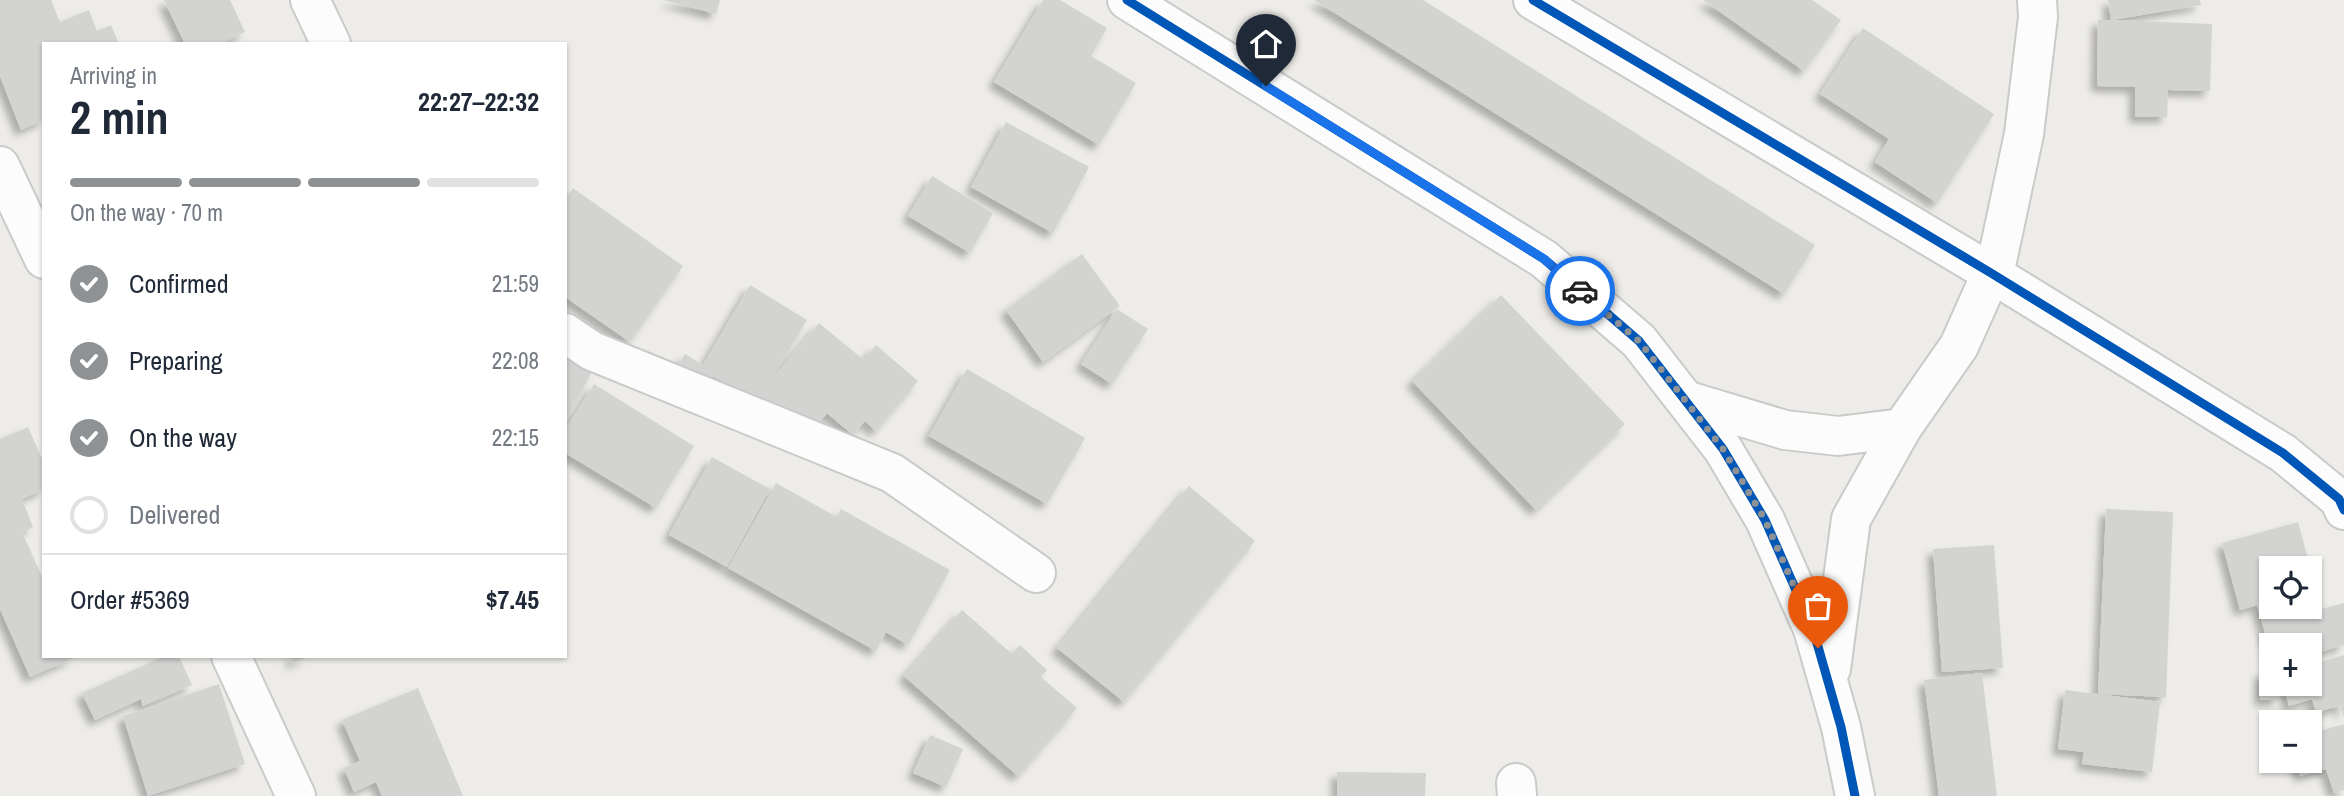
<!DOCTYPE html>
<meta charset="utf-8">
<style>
:root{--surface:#fff;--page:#f6f6f7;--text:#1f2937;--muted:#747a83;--line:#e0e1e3;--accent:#8f9294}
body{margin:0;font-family:"Archivo Narrow",sans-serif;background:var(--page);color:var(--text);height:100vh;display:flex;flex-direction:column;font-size:26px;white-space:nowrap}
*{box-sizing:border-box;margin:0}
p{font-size:23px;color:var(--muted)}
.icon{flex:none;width:38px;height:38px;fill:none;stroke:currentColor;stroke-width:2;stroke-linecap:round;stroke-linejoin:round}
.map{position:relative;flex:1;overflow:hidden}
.sheet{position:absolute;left:42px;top:42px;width:525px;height:616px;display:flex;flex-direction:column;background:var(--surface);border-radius:0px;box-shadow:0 2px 5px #0004}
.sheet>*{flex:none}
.fabs{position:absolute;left:2259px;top:556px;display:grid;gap:14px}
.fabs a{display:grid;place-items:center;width:63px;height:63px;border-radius:0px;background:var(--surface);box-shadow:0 2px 5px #0004;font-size:35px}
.pin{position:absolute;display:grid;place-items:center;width:60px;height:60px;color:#fff;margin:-72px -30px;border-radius:50% 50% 50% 0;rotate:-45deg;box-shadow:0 0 7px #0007}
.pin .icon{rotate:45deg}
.courier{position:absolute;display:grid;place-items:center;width:70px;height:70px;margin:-35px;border:5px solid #1a73e8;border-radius:50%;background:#fff;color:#222;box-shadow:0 2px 9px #0007}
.headline em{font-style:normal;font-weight:700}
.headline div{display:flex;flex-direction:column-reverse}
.headline{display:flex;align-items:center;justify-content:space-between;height:119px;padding:0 28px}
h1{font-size:46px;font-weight:700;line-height:52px}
.bar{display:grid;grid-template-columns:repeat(4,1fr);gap:10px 7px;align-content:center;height:84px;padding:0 28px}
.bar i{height:9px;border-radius:5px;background:var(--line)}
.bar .selected{background:var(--accent)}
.bar p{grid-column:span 4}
.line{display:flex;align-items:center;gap:18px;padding:0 28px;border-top:2px solid var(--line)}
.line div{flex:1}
ol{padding:0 28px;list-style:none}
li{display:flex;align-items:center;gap:21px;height:77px}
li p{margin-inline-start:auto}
li .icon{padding:7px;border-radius:50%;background:var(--accent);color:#fff;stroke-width:4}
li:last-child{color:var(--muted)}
li i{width:38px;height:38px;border:4px solid var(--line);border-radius:50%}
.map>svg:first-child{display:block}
</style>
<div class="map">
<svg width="2344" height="796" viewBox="0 0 2344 796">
<defs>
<filter id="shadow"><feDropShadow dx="-6" dy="6" stdDeviation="3.5" flood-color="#0004"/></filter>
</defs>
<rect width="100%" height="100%" fill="#edece8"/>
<path fill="#d3d3d1" filter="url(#shadow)" d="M0 0H51L60 22 89 10 97 31 111 25 119 44H44V120L21 130 0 76Z
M164 0H230L245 32 220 44H185Z
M664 0H720L716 14Z
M1043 0H1060L1107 28 1091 56 1136 83 1099 145 994 82Z
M1314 0H1423L1815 245 1784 294Z
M1703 0H1812L1841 20 1804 71Z
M2108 0H2200L2201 5 2112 20 2212 24 2210 91 2168 90 2167 117H2135V87L2097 86 2098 20H2111Z
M1863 28 1994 114 1937 203 1875 162 1889 139 1820 94Z
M1006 122 1089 167 1053 233 971 187Z
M932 176 993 213 970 253 908 216Z
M573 188 683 266 630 342 565 297V199Z
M1082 254 1120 306 1043 362 1006 310Z
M750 285 807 320 771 380 819 323 864 360 876 345 918 381 876 431 865 421 853 435 827 413 807 437 761 397 757 403 713 376 699 401 668 382 685 354 703 365Z
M1501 295 1625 424 1536 510 1412 381Z
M1117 309 1148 329 1112 384 1081 364Z
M565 355 593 370 565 421Z
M967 369 1085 438 1047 504 929 436Z
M594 384 694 446 656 508 565 453V430Z
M28 427 44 463V489L22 499 33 527 22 532 44 581V656H78L30 677 0 609V439Z
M712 457 770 489 727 567 669 535Z
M776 483 837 517 841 509 950 570 908 645 886 632 876 651 728 568Z
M1189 486 1255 541 1124 702 1057 648Z
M2106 509 2173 512 2166 697 2098 694Z
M2298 522 2311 569H2272V607H2310L2311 569 2322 609 2344 603V645L2310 655V646H2272L2271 654 2257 605 2240 610 2222 543Z
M1994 545 2003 668 1942 672 1933 549Z
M962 610 1012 654 1020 645 1047 670 1041 677 1077 708 1018 776 904 676Z
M2344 655V717L2340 706 2316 712 2312 699 2289 706 2283 684H2310V665Z
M165 656H179L192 685 143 706 141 699 95 720 82 693Z
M290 656H309L293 663Z
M2260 672H2272V684H2279V700H2260Z
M1982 673 1997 796H1939L1924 680Z
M219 684 245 764 148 796 123 716Z
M418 688 463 796H382L376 782 354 792 344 768 360 761 342 720Z
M2065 690 2160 702 2152 772 2082 764 2084 752 2058 749Z
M2344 724V790L2334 793 2326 769 2300 776 2296 761H2310V734Z
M930 735 963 749 946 787 913 773Z
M1337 772 1426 773 1425 796H1337Z"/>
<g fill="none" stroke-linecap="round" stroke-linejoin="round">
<g stroke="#cacaca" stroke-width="42">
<path id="minor" d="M310 0 331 44
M1127 0 1544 259 1639 341 1723 449 1765 520 1813 629 1841 727 1855 796
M1533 0 1991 273 2283 453 2339 499 2344 510
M0 166 44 259
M565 333 592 351 892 473 1036 573
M1685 400 1785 430 1838 436 1902 428 1851 519 1831 669
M1902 428 1959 346 1997 261 2024 134 2038 17 2037 0
M231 656 296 796
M1516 783 1517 796"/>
</g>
<use href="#minor" stroke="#fcfcfc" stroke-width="38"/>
<g stroke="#fff" stroke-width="13">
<path id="cycleway" d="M1127 0 1544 259 1639 341 1723 449 1765 520 1813 629 1841 727 1855 796
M1533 0 1991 273 2283 453 2339 499 2344 510"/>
</g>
<use href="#cycleway" stroke="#0057b8" stroke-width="9"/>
</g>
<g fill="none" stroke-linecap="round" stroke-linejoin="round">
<path stroke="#8f9294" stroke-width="7" stroke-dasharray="0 12.6" d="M1580 291 1639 341 1723 449 1765 520 1813 629 1818 648"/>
<path stroke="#1a73e8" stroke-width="9" d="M1266 86 1544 259 1580 291"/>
</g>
</svg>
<div class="fabs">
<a><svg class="icon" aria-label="locate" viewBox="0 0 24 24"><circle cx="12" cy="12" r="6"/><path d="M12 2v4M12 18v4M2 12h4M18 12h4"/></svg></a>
<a>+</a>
<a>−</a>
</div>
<div class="pin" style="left:1818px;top:648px;background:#ea580c"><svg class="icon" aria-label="bag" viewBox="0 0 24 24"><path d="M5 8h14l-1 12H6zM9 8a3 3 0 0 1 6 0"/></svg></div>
<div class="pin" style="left:1266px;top:86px;background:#1f2937"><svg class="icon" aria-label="home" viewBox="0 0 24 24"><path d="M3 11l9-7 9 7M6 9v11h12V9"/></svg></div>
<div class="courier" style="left:1580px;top:291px"><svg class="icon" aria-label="car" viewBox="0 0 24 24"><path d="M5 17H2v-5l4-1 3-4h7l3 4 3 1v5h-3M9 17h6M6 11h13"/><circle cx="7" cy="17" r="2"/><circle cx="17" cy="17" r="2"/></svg></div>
<section class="sheet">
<div class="headline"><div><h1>2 min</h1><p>Arriving in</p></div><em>22:27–22:32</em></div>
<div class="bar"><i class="selected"></i><i class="selected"></i><i class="selected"></i><i></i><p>On the way · 70 m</p></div>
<ol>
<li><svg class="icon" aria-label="check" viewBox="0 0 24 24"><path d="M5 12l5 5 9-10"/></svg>Confirmed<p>21:59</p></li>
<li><svg class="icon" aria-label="check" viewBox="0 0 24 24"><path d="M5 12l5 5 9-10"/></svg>Preparing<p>22:08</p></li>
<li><svg class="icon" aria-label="check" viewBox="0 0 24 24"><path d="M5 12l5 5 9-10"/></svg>On the way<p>22:15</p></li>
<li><i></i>Delivered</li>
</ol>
<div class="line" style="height:91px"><div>Order #5369</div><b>$7.45</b></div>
</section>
</div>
